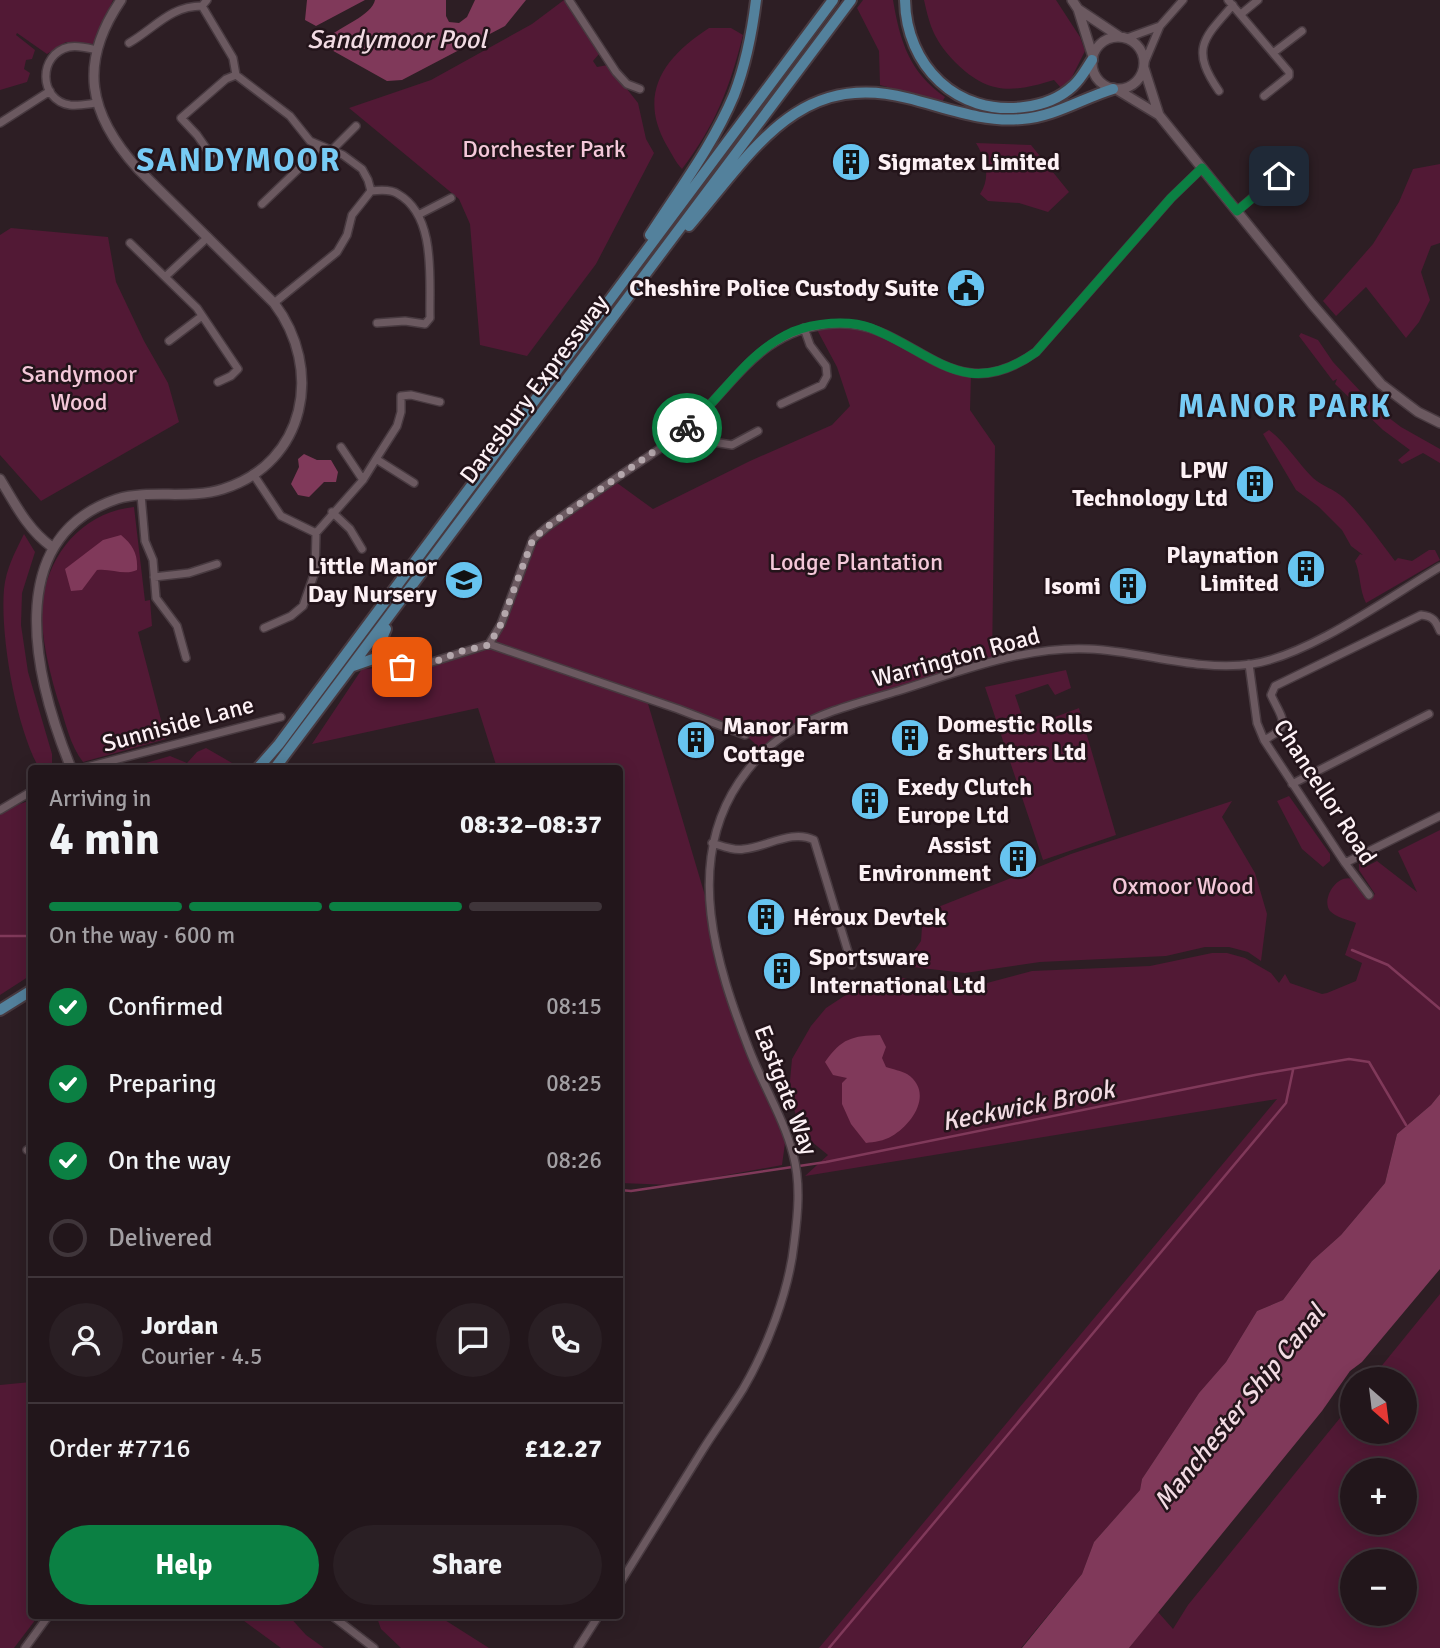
<!DOCTYPE html>
<meta charset="utf-8">
<style>
:root{--surface:#22161b;--page:#2a1f24;--text:#f1f3f6;--muted:#a29fa3;--line:#3f353a;--accent:#0b8043}
body{margin:0;font-family:Signika,sans-serif;background:var(--page);color:var(--text);height:100vh;display:flex;flex-direction:column;font-size:26px;white-space:nowrap}
*{box-sizing:border-box;margin:0}
p{font-size:23px;color:var(--muted)}
.icon{flex:none;width:38px;height:38px;fill:none;stroke:currentColor;stroke-width:2;stroke-linecap:round;stroke-linejoin:round}
.map{position:relative;flex:1;overflow:hidden}
.drawer{position:absolute;left:28px;top:765px;width:595px;height:854px;display:flex;flex-direction:column;background:var(--surface);border-radius:7px;box-shadow:0 4px 18px #0003,0 0 0 2px var(--line)}
.drawer>*{flex:none}
.needle{width:46px;rotate:152deg}
.fabs{position:absolute;left:1340px;top:1367px;display:grid;gap:14px}
.fabs a{display:grid;place-items:center;width:77px;height:77px;border-radius:50%;background:var(--surface);box-shadow:0 4px 18px #0003,0 0 0 2px var(--line);font-size:35px}
.pin{position:absolute;display:grid;place-items:center;width:60px;height:60px;color:#fff;margin:-30px;border-radius:14px;box-shadow:0 4px 10px #0006}
.courier{position:absolute;display:grid;place-items:center;width:70px;height:70px;margin:-35px;border:5px solid #0b8043;border-radius:50%;background:#fff;color:#222;box-shadow:0 2px 9px #0007}
.summary em{font-style:normal;font-weight:800}
.summary div{display:flex;flex-direction:column-reverse}
.summary{display:flex;align-items:center;justify-content:space-between;height:119px;padding:0 21px}
h1{font-size:46px;font-weight:800;line-height:52px}
.bar{display:grid;grid-template-columns:repeat(4,1fr);gap:10px 7px;align-content:center;height:84px;padding:0 21px}
.bar i{height:9px;border-radius:5px;background:var(--line)}
.bar .on{background:var(--accent)}
.bar p{grid-column:span 4}
.line{display:flex;align-items:center;gap:18px;padding:0 21px;border-top:2px solid var(--line)}
.line div{flex:1}
.round{display:grid;place-items:center;flex:none;width:74px;height:74px;border-radius:37px;background:var(--page)}
ol{padding:0 21px;list-style:none}
li{display:flex;align-items:center;gap:21px;height:77px}
li p{margin-inline-start:auto}
li .icon{padding:7px;border-radius:50%;background:var(--accent);color:#fff;stroke-width:4}
li:last-child{color:var(--muted)}
li i{width:38px;height:38px;border:4px solid var(--line);border-radius:50%}
.primary-button{display:flex;gap:14px;margin-top:auto;padding:14px 21px}
.primary-button a{flex:1;height:80px;border-radius:42px;background:var(--accent);color:#fff;font-size:28px;font-weight:800;line-height:80px;text-align:center}
.primary-button a+a{background:var(--page);color:var(--text)}
.map>svg:first-child{display:block}
</style>
<div class="map">
<svg width="1440" height="1648" viewBox="0 0 1440 1648">
<rect width="100%" height="100%" fill="#2d1e24"/>
<path fill="#521935" fill-rule="evenodd" d="M0 0H113L93 44 66 42 47 54 17 33 16 35 35 50 32 59 26 60 24 69 30 73 27 82 0 90Z
M564 0 597 49 599 54 593 61 597 67 608 65 638 103 646 139 654 153 596 264 527 356 480 345 470 224 459 199 349 108 431 80 532 24Z
M863 0H893C900 41 909 72 945 97L942 102 880 85 879 51 857 8Z
M924 0H1056L1080 37 1085 51 1072 77 1062 89 1054 80C1012 93 988 95 955 62 935 41 930 28 924 0Z
M709 28H731L743 35C730 87 715 126 682 169 676 163 672 154 667 146 637 94 664 57 709 28Z
M976 143 1031 145 1069 192 1048 212 1019 203 988 201 980 194C991 177 986 160 976 143Z
M1440 164V243L1431 246 1421 272 1430 300 1419 322 1406 338 1366 287 1336 316 1323 301 1373 244 1399 202 1413 169Z
M11 228 108 237 116 282 144 341 168 383 179 422 41 501 0 455V235Z
M815 326H868L971 374 970 410 995 446 992 662 825 714 764 752 750 739 646 697 709 909 737 1014 786 1136 782 1165 672 1185 620 1183V768H497L478 708 312 744 362 669 402 667 489 644 521 570 547 527 613 480 653 509 750 461 832 425 850 406 837 367Z
M1301 333 1318 340 1333 362 1376 408 1401 427 1440 449V463L1423 453 1402 464 1398 460 1410 450 1383 430 1335 384 1337 379 1333 381 1299 336Z
M1269 430C1287 444 1297 462 1313 478 1322 486 1334 489 1344 498 1363 517 1379 540 1395 561L1398 558 1412 561 1429 550H1435L1440 560 1366 603C1359 589 1361 575 1355 561L1360 554 1363 555 1351 546 1342 530 1319 507 1296 490 1263 434Z
M134 507 145 601 150 600 152 626 138 632 166 739 83 762C70 745 66 724 59 703 50 675 38 627 43 598 51 550 85 512 134 507Z
M24 534 35 552 22 593 21 625 28 672 52 754V768H39C16 727 0 636 4 589 6 569 15 552 24 534Z
M1066 670 1071 688 1055 695 1048 684 1015 695 1026 728 1079 708 1116 835 1043 860 985 687Z
M206 748 239 767 129 768 170 756 187 763 197 752Z
M1289 796 1330 854V861L1323 867 1302 849 1277 801Z
M31 800V975L0 995V811Z
M1232 801 1222 817 1255 873 1267 914 1261 961 1248 952 1229 947H1205L1166 956 1040 962 965 973 904 966 921 941 923 913 1071 854Z
M1440 830V1094L1431 1105 1397 1134 1385 1183 1341 1235 1312 1261 1283 1300 1257 1311 1226 1362 1199 1393 1142 1479 1140 1490 1094 1542 1082 1574 1021 1648H819L1277 1099 805 1176 828 1155 812 1142 799 1126 789 1092 792 1059 811 1026 826 1008 864 983 898 977 922 982 941 980 987 983 1032 971 1150 966 1212 953H1227L1245 958 1271 973 1279 983 1285 974 1290 983 1322 994 1327 993 1356 981 1362 963 1345 955 1356 923C1349 920 1335 917 1330 911 1321 900 1336 873 1353 879L1368 899 1375 894 1359 870V863L1360 861 1365 867 1377 861 1417 892 1398 851Z
M1440 1294V1648H1129L1158 1612 1173 1629 1188 1605 1353 1402V1432H1405V1379H1371ZM1353 1470H1405V1522H1353ZM1353 1561H1405V1614H1353Z
M31 1382 32 1615H39L14 1648H0V1385Z
M236 1615H288L306 1635 324 1648H281Z
M376 1615H437L489 1648H401L381 1629Z"/>
<path fill="#80395a" d="M307 0H365L316 26 305 20Z
M375 0H446V16L449 22 459 23 467 17 475 0H526L505 26 402 80 387 81 328 48 327 38C340 27 372 15 375 0Z
M304 454 317 460H331L338 472 336 482H324L309 497 298 495 291 484 299 467 298 459Z
M121 535C133 545 138 554 137 570 124 576 111 568 97 570L82 590 71 591 65 569 103 540Z
M880 1035 886 1047 882 1058 886 1067C892 1069 902 1071 907 1074 934 1092 913 1124 892 1136 884 1141 874 1142 866 1143L851 1124 842 1104V1083L847 1078 833 1075 825 1062C842 1038 852 1036 880 1035Z
M1440 1094V1269L1362 1362 1350 1371 1322 1411 1129 1648H1022L1082 1574 1094 1542 1140 1490 1142 1479 1199 1393 1226 1362 1257 1311 1283 1300 1312 1261 1341 1235 1385 1183 1397 1134 1431 1105Z"/>
<g fill="none" stroke-linecap="round" stroke-linejoin="round">
<path stroke="#80395a" stroke-width="2.5" d="M0 936H32
M1352 950 1388 965 1440 1009
M620 1190 631 1191 826 1162 1255 1075 1349 1059 1369 1062 1406 1125
M829 1648 1286 1103 1293 1070"/>
<g stroke="#483a40" stroke-width="10">
<path id="minor" d="M569 0 616 72 627 84 640 89
M1228 0 1289 72V76L1264 96
M202 6 233 58 236 75 290 116 310 141 343 155 362 169 368 180 371 191
M1241 14 1258 0
M1127 38 1160 26
M129 43C155 28 170 6 202 6L207 0
M97 50C88 48 78 45 69 47 38 54 38 100 70 105 79 106 88 104 97 103
M1273 53 1302 31
M1144 64 1160 26 1183 0
M1219 91C1190 49 1203 39 1233 5
M0 123 50 91
M331 151 356 126
M211 155 197 135 181 118 226 79 236 75
M262 204 312 156 318 147
M1237 211 1300 157
M418 215 451 198
M130 243 197 308 238 369 231 376 218 382
M166 276 208 237
M274 303 337 252 347 235 352 215 371 191C379 190 391 189 398 194 437 216 429 281 430 318L425 324 405 321 377 323
M169 341 202 316
M781 404 822 385 827 376 826 366 810 345 804 328
M713 442 732 445 758 431
M341 447 363 480
M376 459 414 483
M253 474 281 516 316 533 363 480 376 459 397 426 401 412V396L411 395 440 402
M141 495 145 541 153 560 156 598 177 626 186 658
M332 512 350 529 362 549
M154 577 189 573 217 564
M264 628 291 616 303 606 315 572 316 533
M489 644 501 624 533 539 547 527C576 506 605 485 634 466 650 455 667 445 682 432 734 388 757 329 834 324 915 319 948 415 1036 352L1171 198 1202 168
M388 660 402 667 413 668 489 644 678 709 745 735
M1249 664 1257 723 1264 740 1345 863 1369 895
M408 691 413 668
M1264 740C1293 726 1282 719 1271 695L1275 686 1421 615C1433 616 1436 621 1440 631
M83 768 281 717
M1292 784 1429 714
M0 810 32 791
M712 843C722 846 734 851 744 849 767 847 792 829 814 840L852 965
M1345 863 1440 816
M27 1150 32 1147
M620 1583C647 1539 675 1495 702 1451 715 1430 730 1410 743 1389 767 1348 789 1291 794 1244 798 1214 801 1183 793 1154 784 1119 762 1083 749 1049 716 964 684 864 739 782 752 763 770 743 791 731 823 711 862 702 898 691 958 672 1024 646 1089 649 1142 651 1198 672 1252 664 1310 655 1388 598 1440 567
M331 1615 374 1648
M25 1648 49 1615
M578 1648 599 1615"/>
</g>
<g stroke="#483a40" stroke-width="12">
<path id="tertiary" d="M1072 0 1078 9 1093 57
M1078 9 1120 37
M1092 63a26 26 0 1 1 52 0a26 26 0 1 1-52 0Z
M1144 68 1159 115
M1116 89 1159 115 1312 304 1381 384 1418 412 1440 423
M0 479C15 504 28 530 52 547
M71 768C35 680 0 538 117 499 151 489 189 500 223 489 306 463 324 369 274 303L138 169C88 114 78 63 121 0"/>
</g>
<g stroke="#483a40" stroke-width="14">
<path id="primary" d="M905 0C906 66 957 116 1024 107 1042 105 1060 98 1073 86 1081 79 1086 69 1092 60
M689 226C752 153 797 70 907 98 945 107 982 123 1022 119 1054 117 1083 98 1113 89
M650 235C679 190 713 145 734 95 746 64 752 33 756 0
M386 629C380 641 381 649 388 660
M353 666 373 659 388 660
M258 768 279 744 833 0
M275 768 851 0
M0 1010 32 990"/>
</g>
<use href="#minor" stroke="#6b5960" stroke-width="7"/>
<use href="#tertiary" stroke="#6b5960" stroke-width="9"/>
<use href="#primary" stroke="#53819c" stroke-width="10"/>
</g>
<g fill="none" stroke-linecap="round" stroke-linejoin="round">
<path stroke="#b4a7ac" stroke-width="7" stroke-dasharray="0 12.6" d="M402 667 424 666 462 651 489 645 501 624 533 539 547 527 687 428"/>
<path stroke="#0b8043" stroke-width="9" d="M687 428C722 397 747 352 792 332 814 323 848 319 871 328 934 353 966 402 1036 352L1171 198 1202 168 1237 211 1279 176"/>
</g>
<defs>
<g id="building-disc" transform="scale(2.0125)"><circle r="9.5" fill="#67c4f0" stroke="#23141a"/><path d="M-4-6H4V6H1V3H-1V6H-4ZM-2.5-4.3h1.7v1.8h-1.7ZM.8-4.3h1.7v1.8H.8ZM-2.5-1h1.7V.8h-1.7ZM.8-1h1.7V.8H.8Z" fill="#111"/></g>
<g id="civic-disc" transform="scale(2.0125)"><circle r="9.5" fill="#67c4f0" stroke="#23141a"/><path d="M-.6-6.5H3V-4.5H.6V-3L4-1V1h2V6H-6V1h2V-1L-.6-3ZM-1.2 2.5V6h2.4V2.5Z" fill="#111"/></g>
<g id="school-disc" transform="scale(2.0125)"><circle r="9.5" fill="#67c4f0" stroke="#23141a"/><path d="M0-5L7-2L0 1L-7-2ZM-4 1L0 2.5L4 1V4Q0 6-4 4Z" fill="#111"/></g>
</defs>
<g fill-rule="evenodd">
<use href="#building-disc" x="851" y="162"/>
<use href="#civic-disc" x="966" y="288"/>
<use href="#building-disc" x="1255" y="484"/>
<use href="#building-disc" x="1306" y="569"/>
<use href="#school-disc" x="464" y="580"/>
<use href="#building-disc" x="1128" y="586"/>
<use href="#building-disc" x="910" y="738"/>
<use href="#building-disc" x="696" y="740"/>
<use href="#building-disc" x="870" y="801"/>
<use href="#building-disc" x="1018" y="859"/>
<use href="#building-disc" x="766" y="917"/>
<use href="#building-disc" x="782" y="971"/>
</g>
<g text-anchor="middle" stroke-width="5" stroke-linejoin="round" paint-order="stroke">
<g font-size="24" fill="#f4c8d9" stroke="#23141a">
<text x="544" y="157">Dorchester Park</text>
<text x="79" y="382">Sandymoor<tspan x="79" dy="28">Wood</tspan></text>
<text x="856" y="570">Lodge Plantation</text>
<text x="1183" y="894">Oxmoor Wood</text>
</g>
<g font-size="24" font-weight="bold" fill="#fdf1f5" stroke="#23141a" text-anchor="start">
<text x="878" y="170">Sigmatex Limited</text>
<text x="939" y="296" text-anchor="end">Cheshire Police Custody Suite</text>
<text x="1228" y="478" text-anchor="end">LPW<tspan x="1228" dy="28">Technology Ltd</tspan></text>
<text x="1279" y="563" text-anchor="end">Playnation<tspan x="1279" dy="28">Limited</tspan></text>
<text x="437" y="574" text-anchor="end">Little Manor<tspan x="437" dy="28">Day Nursery</tspan></text>
<text x="1101" y="594" text-anchor="end">Isomi</text>
<text x="937" y="732">Domestic Rolls<tspan x="937" dy="28">&amp; Shutters Ltd</tspan></text>
<text x="723" y="734">Manor Farm<tspan x="723" dy="28">Cottage</tspan></text>
<text x="897" y="795">Exedy Clutch<tspan x="897" dy="28">Europe Ltd</tspan></text>
<text x="991" y="853" text-anchor="end">Assist<tspan x="991" dy="28">Environment</tspan></text>
<text x="793" y="925">Héroux Devtek</text>
<text x="809" y="965">Sportsware<tspan x="809" dy="28">International Ltd</tspan></text>
</g>
<g font-size="24" fill="#fdf1f5" stroke="#23141a">
<text transform="translate(534 389) rotate(-53)" y="8">Daresbury Expressway</text>
<text transform="translate(956 657) rotate(-15)" y="8">Warrington Road</text>
<text transform="translate(178 724) rotate(-15)" y="8">Sunniside Lane</text>
<text transform="translate(1325 792) rotate(57)" y="8">Chancellor Road</text>
<text transform="translate(786 1090) rotate(69)" y="8">Eastgate Way</text>
</g>
<g font-size="26" font-style="italic" fill="#f2dbe3" stroke="#23141a">
<text x="397" y="48">Sandymoor Pool</text>
<text transform="translate(1028 1105) rotate(-11)" y="9">Keckwick Brook</text>
<text transform="translate(1239 1407) rotate(-51)" y="9">Manchester Ship Canal</text>
</g>
<g font-size="32" font-weight="bold" letter-spacing="2" fill="#77cbf4" stroke="#23141a">
<text x="239" y="171">SANDYMOOR</text>
<text x="1285" y="417">MANOR PARK</text>
</g>
</g>
</svg>
<div class="fabs">
<a><svg class="needle" viewBox="-14 -14 28 28"><path d="M0-13l5 13h-10z" fill="#e53935"/><path d="M0 13l5-13h-10z" fill="#a29fa3"/></svg></a>
<a>+</a>
<a>−</a>
</div>
<div class="pin" style="left:402px;top:667px;background:#ea580c"><svg class="icon" aria-label="bag" viewBox="0 0 24 24"><path d="M5 8h14l-1 12H6zM9 8a3 3 0 0 1 6 0"/></svg></div>
<div class="pin" style="left:1279px;top:176px;background:#1f2937"><svg class="icon" aria-label="home" viewBox="0 0 24 24"><path d="M3 11l9-7 9 7M6 9v11h12V9"/></svg></div>
<div class="courier" style="left:687px;top:428px"><svg class="icon" aria-label="bike" viewBox="0 0 24 24"><circle cx="6" cy="16" r="4"/><circle cx="18" cy="16" r="4"/><path d="M6 16l4-8h5l3 8M10 8l3 8H6M13 5h3"/></svg></div>
<section class="drawer">
<div class="summary"><div><h1>4 min</h1><p>Arriving in</p></div><em>08:32–08:37</em></div>
<div class="bar"><i class="on"></i><i class="on"></i><i class="on"></i><i></i><p>On the way · 600 m</p></div>
<ol>
<li><svg class="icon" aria-label="check" viewBox="0 0 24 24"><path d="M5 12l5 5 9-10"/></svg>Confirmed<p>08:15</p></li>
<li><svg class="icon" aria-label="check" viewBox="0 0 24 24"><path d="M5 12l5 5 9-10"/></svg>Preparing<p>08:25</p></li>
<li><svg class="icon" aria-label="check" viewBox="0 0 24 24"><path d="M5 12l5 5 9-10"/></svg>On the way<p>08:26</p></li>
<li><i></i>Delivered</li>
</ol>
<div class="line" style="height:126px"><a class="round"><svg class="icon" aria-label="person" viewBox="0 0 24 24"><circle cx="12" cy="8" r="4"/><path d="M4 21q1-7 8-7t8 7"/></svg></a><div><b>Jordan</b><p>Courier · 4.5</p></div><a class="round"><svg class="icon" aria-label="chat" viewBox="0 0 24 24"><path d="M4 5h16v11H9l-5 4z"/></svg></a><a class="round"><svg class="icon" aria-label="phone" viewBox="0 0 24 24"><path d="M5 4h4l2 5-3 2q2 4 5 5l2-3 5 2v4C11 20 4 13 5 4z"/></svg></a></div>
<div class="line" style="height:91px"><div>Order #7716</div><b>£12.27</b></div>
<div class="primary-button"><a>Help</a><a>Share</a></div>
</section>
</div>
